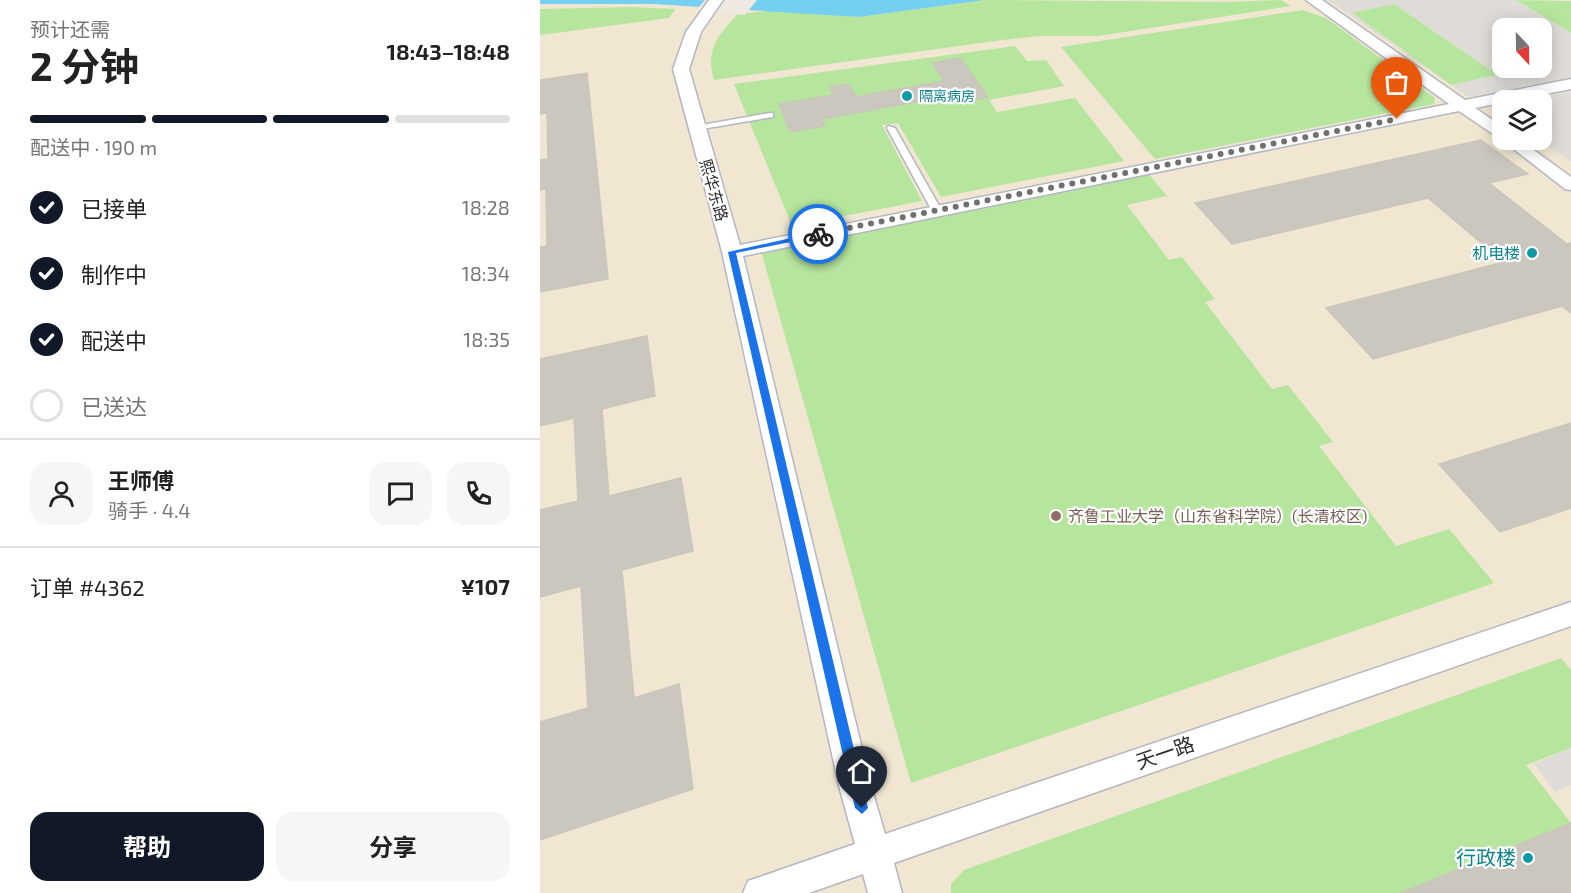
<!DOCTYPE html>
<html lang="zh">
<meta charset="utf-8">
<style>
:root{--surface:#fff;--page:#f6f6f6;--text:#222;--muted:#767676;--line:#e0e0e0;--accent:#111827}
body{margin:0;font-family:"Exo 2","Noto Sans SC",sans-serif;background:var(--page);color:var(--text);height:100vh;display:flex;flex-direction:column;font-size:22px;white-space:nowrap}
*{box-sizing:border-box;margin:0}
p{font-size:20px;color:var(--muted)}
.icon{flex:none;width:33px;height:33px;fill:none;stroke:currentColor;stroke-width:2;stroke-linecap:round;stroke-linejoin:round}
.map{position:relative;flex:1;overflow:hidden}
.drawer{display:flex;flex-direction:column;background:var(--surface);width:540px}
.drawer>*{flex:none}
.needle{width:39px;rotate:158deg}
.tools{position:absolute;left:952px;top:18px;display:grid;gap:12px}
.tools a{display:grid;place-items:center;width:60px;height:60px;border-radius:12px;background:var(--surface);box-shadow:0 3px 15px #0003;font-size:30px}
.pin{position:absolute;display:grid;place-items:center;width:51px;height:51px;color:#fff;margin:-62px -26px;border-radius:50% 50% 50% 0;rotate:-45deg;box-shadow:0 0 6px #0007}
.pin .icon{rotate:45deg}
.courier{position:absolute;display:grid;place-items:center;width:60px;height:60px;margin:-30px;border:4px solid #1a73e8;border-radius:50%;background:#fff;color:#222;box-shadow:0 2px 8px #0007}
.head em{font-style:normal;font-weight:700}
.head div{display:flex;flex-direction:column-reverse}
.head{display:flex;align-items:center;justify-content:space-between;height:102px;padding:0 30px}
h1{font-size:39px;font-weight:700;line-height:45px}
.bar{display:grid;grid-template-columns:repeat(4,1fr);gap:9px 6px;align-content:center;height:72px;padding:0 30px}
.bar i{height:8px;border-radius:4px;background:var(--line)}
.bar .selected{background:var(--accent)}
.bar p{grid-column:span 4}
.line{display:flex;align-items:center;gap:15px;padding:0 30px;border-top:2px solid var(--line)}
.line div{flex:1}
.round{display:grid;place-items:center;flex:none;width:63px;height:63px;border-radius:18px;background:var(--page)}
ol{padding:0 30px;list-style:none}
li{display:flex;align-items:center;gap:18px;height:66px}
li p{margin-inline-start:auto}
li .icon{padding:6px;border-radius:50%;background:var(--accent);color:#fff;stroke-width:4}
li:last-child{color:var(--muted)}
li i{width:33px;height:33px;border:3px solid var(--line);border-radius:50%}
.button{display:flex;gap:12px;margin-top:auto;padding:12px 30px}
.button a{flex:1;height:69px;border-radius:18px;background:var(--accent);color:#fff;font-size:24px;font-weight:700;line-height:69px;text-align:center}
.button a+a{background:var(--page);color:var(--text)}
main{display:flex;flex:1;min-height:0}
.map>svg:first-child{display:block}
</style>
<main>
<section class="drawer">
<div class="head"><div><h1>2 分钟</h1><p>预计还需</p></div><em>18:43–18:48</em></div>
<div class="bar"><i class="selected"></i><i class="selected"></i><i class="selected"></i><i></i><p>配送中 · 190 m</p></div>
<ol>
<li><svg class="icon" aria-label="check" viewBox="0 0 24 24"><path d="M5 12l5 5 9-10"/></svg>已接单<p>18:28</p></li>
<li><svg class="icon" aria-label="check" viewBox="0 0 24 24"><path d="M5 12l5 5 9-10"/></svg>制作中<p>18:34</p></li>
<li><svg class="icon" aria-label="check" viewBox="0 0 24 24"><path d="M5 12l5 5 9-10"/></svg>配送中<p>18:35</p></li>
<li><i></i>已送达</li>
</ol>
<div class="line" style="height:108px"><a class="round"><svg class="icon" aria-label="person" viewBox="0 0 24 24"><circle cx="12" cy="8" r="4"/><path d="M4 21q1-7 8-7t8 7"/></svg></a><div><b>王师傅</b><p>骑手 · 4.4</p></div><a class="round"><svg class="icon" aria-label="chat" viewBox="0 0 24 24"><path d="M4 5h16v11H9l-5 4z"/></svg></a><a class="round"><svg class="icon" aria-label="phone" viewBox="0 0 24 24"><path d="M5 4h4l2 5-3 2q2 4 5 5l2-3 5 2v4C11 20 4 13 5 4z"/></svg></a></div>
<div class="line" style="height:78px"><div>订单 #4362</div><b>¥107</b></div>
<div class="button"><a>帮助</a><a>分享</a></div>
</section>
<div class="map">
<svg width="1031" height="893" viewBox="0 0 1031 893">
<rect width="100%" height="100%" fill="#efe9e1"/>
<path fill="#f0e6d1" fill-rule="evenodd" d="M0 0H1031V893H0ZM963 28H1002V68H963ZM963 100H1002V140H963Z"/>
<path fill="#b6e59e" d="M445 0 688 2 741 0 751 6 558 36H498L462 40 174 80C165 50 178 35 198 14L237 10 319 17Z
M976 0 1031 1V33Z
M854 4 958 75 911 85 811 12Z
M91 7 135 9 129 18 0 35V9Z
M763 10 786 18 891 95 895 98 894 104 615 159 521 47Z
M475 46 487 61 506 60 524 86 449 100 457 112 535 98 584 161 401 197 358 123 342 125 382 201 252 226 194 84Z
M608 173 627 196 587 205 629 260 642 257 675 299 665 302 732 389 748 385 793 442 779 446 856 546 909 529 954 583 371 783 221 251Z
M1021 658 1031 670V748L986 765 1031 823 861 893H411V884L424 870Z"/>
<path fill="#dfdcd8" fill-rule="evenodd" d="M788 0H976L1031 33V79L940 97 927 96ZM854 4 957 74V75L911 85 812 13ZM963 28H1002V68H963Z
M1031 91V162L999 140H1002V100H986Z
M1031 748V785L1015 792 994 764Z"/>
<path fill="#75cff0" d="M0 0H445L319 17 113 4H0Z"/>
<path fill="#efe9e1" d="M165 0H217L205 15 155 11Z"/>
<path fill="#cbc7bf" stroke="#cbc5ba" stroke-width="1.5" d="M420 58 448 97 424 101 420 94 281 119 285 126 250 132 239 104 294 95 290 87 309 84 316 97 404 81 392 63Z
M47 73 68 279 0 292V247L7 246 6 189 0 190V160L8 159 7 113 0 114V80Z
M941 140 988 174 949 183 1027 244 1031 243V313L1022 306 833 359 786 308 964 262 888 198 692 244 655 203Z
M107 336 115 396 62 409 69 496 141 478 153 551 82 570 94 698 139 684 153 789 0 840V722L48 708 41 586 0 597V510L38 501 34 418 0 426V359Z
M1031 423V508L960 532 899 464Z
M1031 823V893H861Z"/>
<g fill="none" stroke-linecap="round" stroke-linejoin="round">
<g stroke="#b4b7c1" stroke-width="3">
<path id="lane" d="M230 113H233V117L156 130 152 128 156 126Z
M348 126 355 128 402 211 400 213H394L392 211 347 128Z"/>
</g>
<g stroke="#b4b7c1" stroke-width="3">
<path id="street" d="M169 0H183L161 32 149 69 200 245 909 104 766 0H782L925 100 1031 79V89L935 108 963 127V140H980L1031 177V190L1025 189 962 140 919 111 203 256 331 786 345 834 1031 602V626L354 863 362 893H328L323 874 269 893H203L208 881 315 844 299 786 182 252 133 69 146 32Z"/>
</g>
<use href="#lane" fill="#fff" fill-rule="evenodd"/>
<use href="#street" fill="#fff" fill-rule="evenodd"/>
</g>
<path fill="#1a73e8" d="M278 232 280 236 196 253 328 808 322 814 315 808 188 252Z"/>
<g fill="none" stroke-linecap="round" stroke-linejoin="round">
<path stroke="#726f6d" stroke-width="6" stroke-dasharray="0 10.8" d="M278 234 857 119"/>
</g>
<g fill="#0f9aa8" stroke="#fff" stroke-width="2">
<circle cx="367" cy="96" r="6"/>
<circle cx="992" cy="253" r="6"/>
<circle cx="988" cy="858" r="6"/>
</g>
<circle fill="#8d6e63" stroke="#fff" stroke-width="2" cx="516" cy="516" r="6"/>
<g text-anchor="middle" stroke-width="4.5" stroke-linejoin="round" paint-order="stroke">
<g font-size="14" fill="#0d838f" stroke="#fff" text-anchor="start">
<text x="379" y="101">隔离病房</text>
</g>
<g font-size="16" fill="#2e2e2e" stroke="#fff">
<text transform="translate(174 190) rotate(74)" y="6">熙华东路</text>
</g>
<g font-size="16" fill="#0d838f" stroke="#fff" text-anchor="end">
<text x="980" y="259">机电楼</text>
</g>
<g font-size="16" fill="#785e54" stroke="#fff" text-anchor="start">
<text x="528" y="522">齐鲁工业大学（山东省科学院）(长清校区)</text>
</g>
<g font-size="20" fill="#2e2e2e" stroke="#fff">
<text transform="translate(625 753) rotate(-19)" y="7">天一路</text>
</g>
<g font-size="20" fill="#0d838f" stroke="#fff" text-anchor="end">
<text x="976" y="865">行政楼</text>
</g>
</g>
</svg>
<div class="tools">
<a><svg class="needle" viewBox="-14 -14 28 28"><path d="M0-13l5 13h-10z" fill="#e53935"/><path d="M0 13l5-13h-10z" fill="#767676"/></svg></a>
<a><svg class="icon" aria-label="layers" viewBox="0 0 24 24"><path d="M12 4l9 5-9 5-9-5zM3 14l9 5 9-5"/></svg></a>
</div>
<div class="pin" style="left:857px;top:119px;background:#ea580c"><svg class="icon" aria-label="bag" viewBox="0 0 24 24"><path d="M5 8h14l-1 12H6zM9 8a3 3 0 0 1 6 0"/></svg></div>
<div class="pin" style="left:322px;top:808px;background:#1f2937"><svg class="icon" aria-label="home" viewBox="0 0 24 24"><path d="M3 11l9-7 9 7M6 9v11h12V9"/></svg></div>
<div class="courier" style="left:278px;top:234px"><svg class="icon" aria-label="bike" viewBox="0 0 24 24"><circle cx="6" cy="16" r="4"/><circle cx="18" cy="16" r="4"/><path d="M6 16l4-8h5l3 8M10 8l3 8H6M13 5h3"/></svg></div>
</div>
</main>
